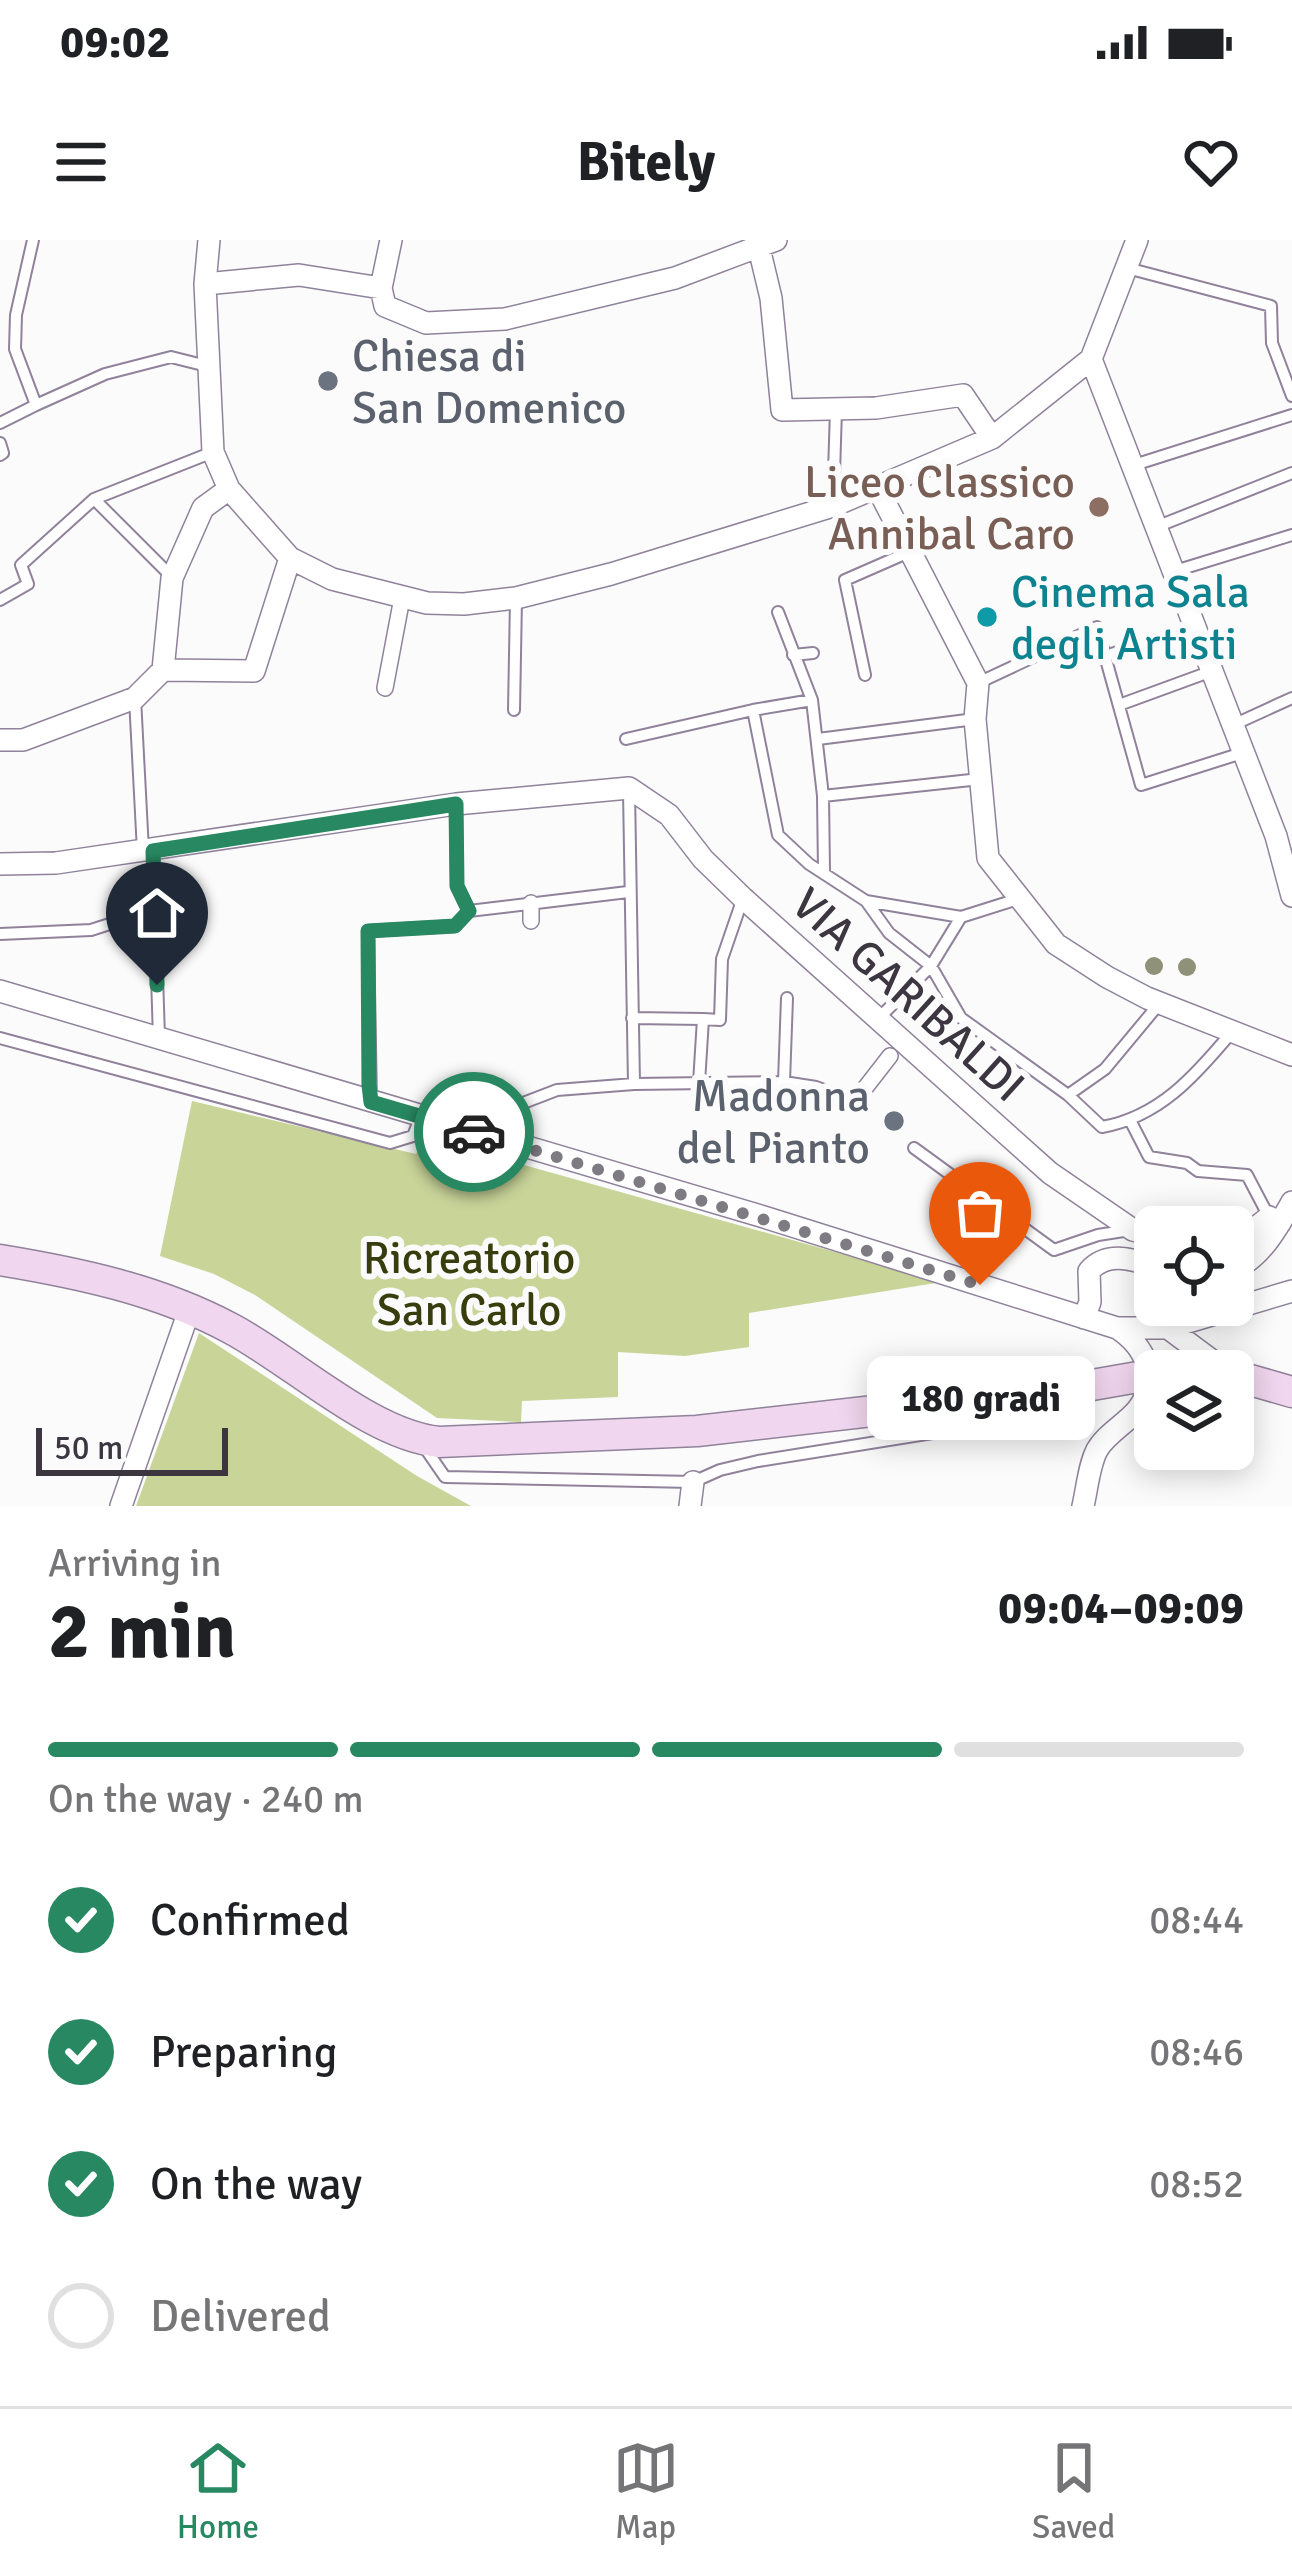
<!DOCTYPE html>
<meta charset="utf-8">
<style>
:root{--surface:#fff;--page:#f6f6f6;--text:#202124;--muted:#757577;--line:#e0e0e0;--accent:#288861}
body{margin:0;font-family:Signika,sans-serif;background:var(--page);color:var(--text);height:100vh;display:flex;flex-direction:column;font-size:45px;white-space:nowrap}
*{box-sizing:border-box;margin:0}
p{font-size:39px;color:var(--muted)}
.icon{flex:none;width:66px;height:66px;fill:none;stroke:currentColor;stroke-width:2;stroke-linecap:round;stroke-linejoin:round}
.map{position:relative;height:1266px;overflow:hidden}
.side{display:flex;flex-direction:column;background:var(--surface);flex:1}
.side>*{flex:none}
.fabs{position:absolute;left:1134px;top:966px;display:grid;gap:24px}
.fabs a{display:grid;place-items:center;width:120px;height:120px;border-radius:18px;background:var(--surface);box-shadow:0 6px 30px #0003;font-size:60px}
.scale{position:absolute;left:36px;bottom:30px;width:192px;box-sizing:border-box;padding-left:12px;border:6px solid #3c3641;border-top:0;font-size:33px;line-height:42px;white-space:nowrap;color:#3c3641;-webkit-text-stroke:9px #fbfbfb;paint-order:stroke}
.pin{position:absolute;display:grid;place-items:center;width:102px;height:102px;color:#fff;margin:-123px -51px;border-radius:50% 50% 50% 0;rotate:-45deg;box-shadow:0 0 12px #0007}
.pin .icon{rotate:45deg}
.courier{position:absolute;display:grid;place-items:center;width:120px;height:120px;margin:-60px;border:9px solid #288861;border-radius:50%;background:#fff;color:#222;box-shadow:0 3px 15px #0007}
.bubble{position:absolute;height:84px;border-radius:18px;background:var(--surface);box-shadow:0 6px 30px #0003;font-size:39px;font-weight:700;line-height:84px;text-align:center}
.headline em{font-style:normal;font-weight:700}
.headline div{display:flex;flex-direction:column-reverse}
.headline{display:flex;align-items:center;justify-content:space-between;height:204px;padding:0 48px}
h1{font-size:78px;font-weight:700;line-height:90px}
.bar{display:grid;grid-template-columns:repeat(4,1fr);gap:18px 12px;align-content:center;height:144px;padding:0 48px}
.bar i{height:15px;border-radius:9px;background:var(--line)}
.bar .current{background:var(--accent)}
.bar p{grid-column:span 4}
ol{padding:0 48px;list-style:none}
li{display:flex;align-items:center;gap:36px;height:132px}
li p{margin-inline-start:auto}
li .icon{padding:12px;border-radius:50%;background:var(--accent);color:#fff;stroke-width:4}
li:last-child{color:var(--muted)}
li i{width:66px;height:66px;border:6px solid var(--line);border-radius:50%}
.status{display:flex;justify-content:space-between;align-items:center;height:84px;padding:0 60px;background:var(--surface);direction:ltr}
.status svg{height:33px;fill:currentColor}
header{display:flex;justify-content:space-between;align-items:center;height:156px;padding:0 48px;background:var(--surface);font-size:54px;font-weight:700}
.tab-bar{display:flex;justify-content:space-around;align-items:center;height:168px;border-top:3px solid var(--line);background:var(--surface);font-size:33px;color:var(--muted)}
.tab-bar a{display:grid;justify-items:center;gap:6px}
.tab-bar .current{color:var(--accent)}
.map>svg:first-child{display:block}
</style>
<div class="status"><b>09:02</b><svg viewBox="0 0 49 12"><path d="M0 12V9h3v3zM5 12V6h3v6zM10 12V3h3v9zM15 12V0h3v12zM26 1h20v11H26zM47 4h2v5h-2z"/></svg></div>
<header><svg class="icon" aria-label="menu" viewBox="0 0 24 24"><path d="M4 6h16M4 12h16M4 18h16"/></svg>Bitely<svg class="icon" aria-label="heart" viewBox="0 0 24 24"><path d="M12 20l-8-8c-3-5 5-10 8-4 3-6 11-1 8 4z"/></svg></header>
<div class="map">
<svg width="1292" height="1266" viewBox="0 0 1292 1266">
<rect width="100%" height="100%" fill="#fbfbfb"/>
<path fill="#c9d499" d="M192 861 416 914 424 897 942 1042 749 1073V1107L685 1116 618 1112V1157L522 1161 521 1182 437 1178 255 1055 214 1034 160 1016Z
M199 1093 417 1236 471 1266H136Z"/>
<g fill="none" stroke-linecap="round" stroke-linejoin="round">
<g stroke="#90829b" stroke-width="14">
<path id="service" d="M33 0 16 75 15 109 36 165 105 134 171 117 207 126
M1127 28 1271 66 1272 103 1292 156
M0 183 36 165
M0 203 3 213 0 215
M1134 225 1292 175
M94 259 172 337
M833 266 836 169
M1156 287 1292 233
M1175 331 1292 295
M0 360 28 344 21 325 94 259 213 212
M778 372 812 460 823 556 824 631
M793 415 813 413
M1105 416 1141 545 1242 513
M865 435 845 340 909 312
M978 443 1097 387 1105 416 1195 388
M135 458 143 611
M1119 465 1212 431
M514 470 516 359
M753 470 812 460
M1233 485 1292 458
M626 499 753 470 778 595 809 624 866 661 889 693 931 726 878 779
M818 499 975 479
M629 551 634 844
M823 556 980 539
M456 564 457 646 469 671 628 652
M153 611 159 798
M1018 659 961 677 931 726 961 778 1068 855 1102 887C1159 877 1195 836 1231 793
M866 661 961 677
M0 694 91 690 156 669
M632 778 703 779
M0 798 390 903 413 896 420 878
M784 842 787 758
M699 843 703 779 720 780 722 719 743 658
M1068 855 1105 829 1159 764
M371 862 368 691 455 686 469 671
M1131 882 1149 917 1187 923 1198 931 1247 935 1269 977
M466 885 557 850 634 844 784 842 816 847 855 861
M914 908 1054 1010 1098 995 1130 990
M425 1208 445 1237 693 1242 720 1230 758 1221 1033 1177 1057 1160"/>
</g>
<g stroke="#90829b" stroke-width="18">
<path id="pedestrian" d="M385 448 402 358
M531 663V681
M855 861 890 816"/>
</g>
<g stroke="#90829b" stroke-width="24">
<path id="minor" d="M209 0 205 44 213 212 229 249 290 318 332 339 427 363 464 364 516 358 611 334 833 266 992 198 1091 119 1137 0
M391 0 381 48 385 66 426 83 505 79 675 38 776 0
M759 8 771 58 782 170 876 168 963 155 992 198
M205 44 299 35 381 48
M1091 119 1276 596 1292 656
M877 247 978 443 975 479 988 618 1056 704 1107 737 1147 758 1292 815
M163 430 172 338 203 268 229 249
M0 500H23L135 458 163 430 254 431 290 318
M0 624 56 623 456 564 629 548 669 575 703 619 743 658 1050 933 1133 990 1155 996
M0 751 764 977 1117 1088H1168L1226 1131
M1233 1006 1269 977 1280 983
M1233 1029C1260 1020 1279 985 1292 962
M1084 1078 1090 1062 1089 1031C1107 1011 1131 1019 1155 1026
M1168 1088 1292 1051
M121 1266 190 1068
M690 1266 693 1242
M1083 1266C1087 1249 1089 1225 1097 1210 1106 1194 1127 1183 1138 1169 1161 1139 1145 1106 1117 1088"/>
</g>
<g stroke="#90829b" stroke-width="33">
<path id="secondary" d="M0 1020C79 1033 159 1050 230 1088 293 1121 370 1195 439 1202L697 1191 1075 1148 1155 1134
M1179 1131H1192
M1233 1135 1292 1152"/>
</g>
<use href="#service" stroke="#fff" stroke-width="10"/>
<use href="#pedestrian" stroke="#fff" stroke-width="15"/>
<use href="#minor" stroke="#fff" stroke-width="21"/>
<use href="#secondary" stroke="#f0d6ee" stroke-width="30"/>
</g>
<g fill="#8f9278">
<circle cx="1154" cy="726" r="9"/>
<circle cx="1187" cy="727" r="9"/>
</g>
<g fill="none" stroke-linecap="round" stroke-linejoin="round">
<path stroke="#7f7b82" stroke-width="12" stroke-dasharray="0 21.6" d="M474 892 980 1045"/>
<path stroke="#288861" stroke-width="15" d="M157 745 153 611 456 564 457 646 469 671 455 686 368 691 369 845 371 862 474 892"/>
</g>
<g fill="#6b7280" stroke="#fbfbfb" stroke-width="4.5">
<circle cx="328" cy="141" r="12"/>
<circle cx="894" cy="881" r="12"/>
</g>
<circle fill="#8d6e63" stroke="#fbfbfb" stroke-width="4.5" cx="1099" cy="267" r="12"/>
<circle fill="#0f9aa8" stroke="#fbfbfb" stroke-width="4.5" cx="987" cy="377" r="12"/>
<g text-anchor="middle" stroke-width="12" stroke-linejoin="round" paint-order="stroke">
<g font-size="45" fill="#5b616d" stroke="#fbfbfb" text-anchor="start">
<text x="352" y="131">Chiesa di<tspan x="352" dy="52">San Domenico</tspan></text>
<text x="870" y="871" text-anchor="end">Madonna<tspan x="870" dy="52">del Pianto</tspan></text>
</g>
<g font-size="45" fill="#785e54" stroke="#fbfbfb" text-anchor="end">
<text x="1075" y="257">Liceo Classico<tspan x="1075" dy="52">Annibal Caro</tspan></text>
</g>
<g font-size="45" fill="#0d838f" stroke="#fbfbfb" text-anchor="start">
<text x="1011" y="367">Cinema Sala<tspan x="1011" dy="52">degli Artisti</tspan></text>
</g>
<g font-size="45" fill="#3c3641" stroke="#fbfbfb">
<text transform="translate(909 754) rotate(42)" y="16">VIA GARIBALDI</text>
</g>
<g font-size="45" fill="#373d0c" stroke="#fbfbfb">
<text x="469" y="1033">Ricreatorio<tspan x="469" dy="52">San Carlo</tspan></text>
</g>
</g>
</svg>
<div class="fabs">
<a><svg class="icon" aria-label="locate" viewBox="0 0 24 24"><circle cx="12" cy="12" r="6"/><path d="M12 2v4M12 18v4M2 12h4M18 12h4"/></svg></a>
<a><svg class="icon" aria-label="layers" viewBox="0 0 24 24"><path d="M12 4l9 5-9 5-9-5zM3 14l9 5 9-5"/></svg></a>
</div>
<div class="scale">50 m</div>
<div class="pin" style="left:980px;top:1045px;background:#ea580c"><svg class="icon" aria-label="bag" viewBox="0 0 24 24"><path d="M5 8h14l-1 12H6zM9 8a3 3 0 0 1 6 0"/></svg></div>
<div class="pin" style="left:157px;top:745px;background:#1f2937"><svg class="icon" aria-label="home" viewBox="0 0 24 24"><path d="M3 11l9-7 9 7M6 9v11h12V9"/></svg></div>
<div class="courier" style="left:474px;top:892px"><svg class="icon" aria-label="car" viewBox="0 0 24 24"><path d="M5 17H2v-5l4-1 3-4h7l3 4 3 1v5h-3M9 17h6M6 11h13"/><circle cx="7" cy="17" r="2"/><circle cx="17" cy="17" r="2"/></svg></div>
<div class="bubble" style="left:867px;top:1116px;width:228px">180 gradi</div>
</div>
<section class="side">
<div class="headline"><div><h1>2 min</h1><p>Arriving in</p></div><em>09:04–09:09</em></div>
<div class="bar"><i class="current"></i><i class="current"></i><i class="current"></i><i></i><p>On the way · 240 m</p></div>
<ol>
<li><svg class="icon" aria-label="check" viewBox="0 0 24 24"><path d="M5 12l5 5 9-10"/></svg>Confirmed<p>08:44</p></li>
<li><svg class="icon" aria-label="check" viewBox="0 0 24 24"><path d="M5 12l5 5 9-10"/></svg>Preparing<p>08:46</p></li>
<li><svg class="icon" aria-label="check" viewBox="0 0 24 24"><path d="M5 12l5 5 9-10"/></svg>On the way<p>08:52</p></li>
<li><i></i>Delivered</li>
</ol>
</section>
<nav class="tab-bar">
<a class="current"><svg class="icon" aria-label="home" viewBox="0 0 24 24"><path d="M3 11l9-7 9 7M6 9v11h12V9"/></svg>Home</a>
<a><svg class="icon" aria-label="map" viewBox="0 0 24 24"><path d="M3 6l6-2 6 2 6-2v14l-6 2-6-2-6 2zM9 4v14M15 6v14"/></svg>Map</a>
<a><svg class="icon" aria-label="saved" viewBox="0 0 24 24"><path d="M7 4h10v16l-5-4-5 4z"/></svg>Saved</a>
</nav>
